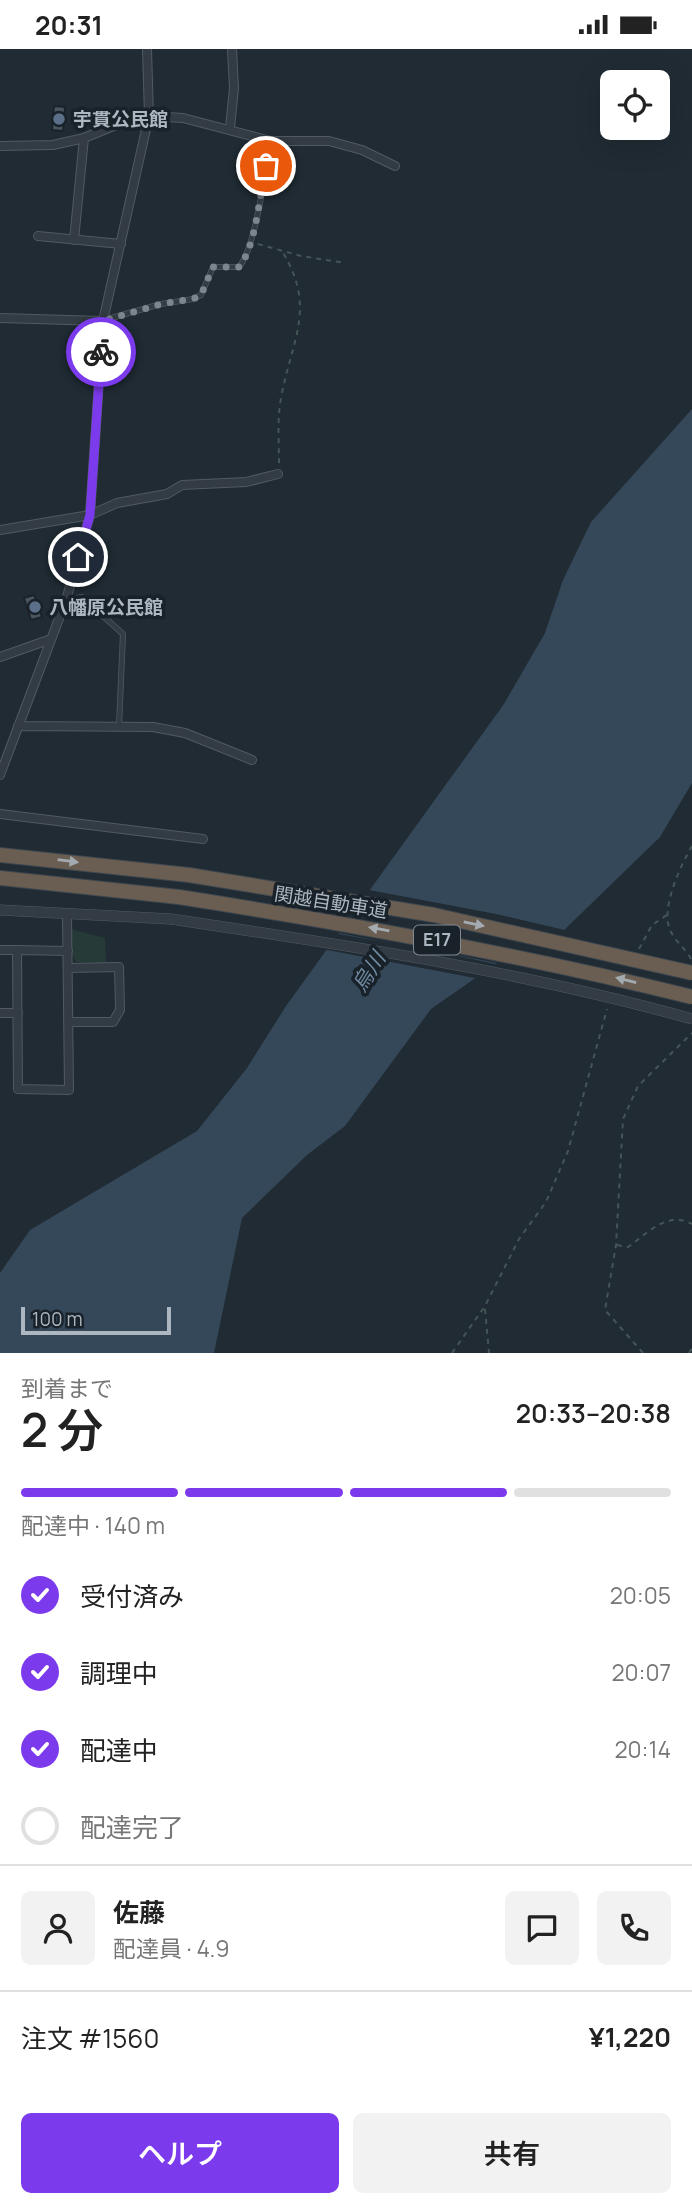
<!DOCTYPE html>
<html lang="ja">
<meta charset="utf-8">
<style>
:root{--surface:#fff;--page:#f2f2f2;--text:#222;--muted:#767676;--line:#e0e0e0;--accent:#7c3aed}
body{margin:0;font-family:Manrope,"Noto Sans JP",sans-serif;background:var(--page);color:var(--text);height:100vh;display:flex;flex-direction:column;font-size:26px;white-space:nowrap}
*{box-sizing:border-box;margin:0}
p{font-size:23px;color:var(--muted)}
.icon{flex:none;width:38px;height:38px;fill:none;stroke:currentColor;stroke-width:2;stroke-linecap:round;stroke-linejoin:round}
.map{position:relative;height:1304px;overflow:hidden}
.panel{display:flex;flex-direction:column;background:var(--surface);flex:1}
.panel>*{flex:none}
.tools{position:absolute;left:600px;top:21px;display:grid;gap:14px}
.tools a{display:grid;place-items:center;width:70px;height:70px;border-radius:10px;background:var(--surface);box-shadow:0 7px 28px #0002;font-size:35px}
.scale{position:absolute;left:21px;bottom:18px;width:150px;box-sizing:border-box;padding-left:7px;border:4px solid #adb7c1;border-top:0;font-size:19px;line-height:24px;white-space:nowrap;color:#adb7c1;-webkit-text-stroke:5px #192129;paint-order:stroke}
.pin{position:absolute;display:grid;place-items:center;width:60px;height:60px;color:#fff;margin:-30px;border:4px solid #fff;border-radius:50%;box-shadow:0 2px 7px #0007}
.courier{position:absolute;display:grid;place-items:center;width:70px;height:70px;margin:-35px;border:5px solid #7c3aed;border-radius:50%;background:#fff;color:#222;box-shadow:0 2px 9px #0007}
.headline em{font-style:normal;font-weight:600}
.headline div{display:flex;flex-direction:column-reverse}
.headline{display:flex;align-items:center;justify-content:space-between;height:119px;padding:0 21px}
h1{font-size:46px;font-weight:600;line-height:52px}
.bar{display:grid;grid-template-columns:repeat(4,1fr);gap:10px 7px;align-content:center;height:84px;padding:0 21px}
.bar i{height:9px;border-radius:5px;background:var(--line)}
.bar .on{background:var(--accent)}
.bar p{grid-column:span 4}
.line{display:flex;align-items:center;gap:18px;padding:0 21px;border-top:2px solid var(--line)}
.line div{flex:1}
.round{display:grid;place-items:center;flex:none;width:74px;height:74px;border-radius:10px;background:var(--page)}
ol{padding:0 21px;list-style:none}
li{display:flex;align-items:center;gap:21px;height:77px}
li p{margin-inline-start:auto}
li .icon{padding:7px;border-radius:50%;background:var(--accent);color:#fff;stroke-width:4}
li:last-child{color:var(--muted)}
li i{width:38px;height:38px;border:4px solid var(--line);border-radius:50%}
.primary-button{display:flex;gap:14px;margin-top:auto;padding:14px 21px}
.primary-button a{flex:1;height:80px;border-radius:10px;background:var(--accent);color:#fff;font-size:28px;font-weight:600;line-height:80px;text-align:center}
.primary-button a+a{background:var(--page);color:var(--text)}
.status{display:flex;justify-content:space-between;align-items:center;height:49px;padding:0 35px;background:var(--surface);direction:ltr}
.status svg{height:19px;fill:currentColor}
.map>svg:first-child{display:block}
</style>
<div class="status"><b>20:31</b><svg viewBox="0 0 49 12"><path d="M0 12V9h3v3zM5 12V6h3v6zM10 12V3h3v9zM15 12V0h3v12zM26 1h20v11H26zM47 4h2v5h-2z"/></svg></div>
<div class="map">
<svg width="692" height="1304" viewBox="0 0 692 1304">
<rect width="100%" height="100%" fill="#202b33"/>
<path fill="#263a38" d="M71 880 105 889 106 914 76 913 72 906Z"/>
<path fill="#35485a" d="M692 360V734L660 788 559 886 497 914 431 960 345 1077 307 1106 242 1169 214 1304H0V1224L30 1181 197 1082 247 1019 286 957 504 655 545 584 563 531 591 473Z"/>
<path fill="#202b33" d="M364 840 496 865 569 882 561 889 502 915 421 899 500 916 480 930 322 900 333 884 395 895 334 883Z"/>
<path fill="#49555f" stroke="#1b232b" stroke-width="2" d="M54 57 65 58 63 82 52 81Z
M34 546 42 568 31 571 24 549Z"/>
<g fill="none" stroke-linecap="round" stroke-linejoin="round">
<g stroke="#515a62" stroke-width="6">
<path id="service" d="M104 271 161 255 193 250 201 246 213 218H239C256 198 265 121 271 92
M66 551 82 548 123 585 119 677"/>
</g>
<g stroke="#515a62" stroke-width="10">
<path id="minor" d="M230 79 234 39 232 0
M0 97 53 96 84 89 128 71 149 67 183 69 271 92H329L362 101 395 117
M38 187 121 195
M74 191 84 89
M0 269 103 272
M0 481 90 466 117 454 167 445 182 436 246 433 278 425
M0 608 51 590
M18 677 153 678 185 684 252 711
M0 726 66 551 90 466 103 272 149 67 147 0
M0 765 203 790
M67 866 69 1041 18 1040 17 901 68 902
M0 901H17
M68 919 119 918 120 961 113 973H68
M0 964H18"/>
</g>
<g stroke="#515a62" stroke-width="11">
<path id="tertiary" d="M0 861 171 870"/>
</g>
<g stroke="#3e474f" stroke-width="16">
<path id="motorway" d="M0 806 189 826
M0 829 179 848"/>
</g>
<path stroke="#445556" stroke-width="2" stroke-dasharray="5 5" stroke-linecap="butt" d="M258 195 301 207 345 214
M279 414C279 393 277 370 281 349 292 289 317 259 282 202
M639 900 652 876 670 864
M691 910C686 900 676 893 671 883 659 861 681 816 692 797
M617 1196 628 1198C649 1183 667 1162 692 1175
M485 1260 489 1304
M452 1304 485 1257 519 1190 546 1153 568 1102 607 960
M643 1304 605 1261 616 1196 623 1070 638 1037 692 984
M689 1304 692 1299"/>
<use href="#service" stroke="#333c44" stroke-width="4.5"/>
<use href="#minor" stroke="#333c44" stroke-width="8"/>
<use href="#tertiary" stroke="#333c44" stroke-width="10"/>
<use href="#motorway" stroke="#6a5d51" stroke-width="14"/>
<g stroke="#515a62" stroke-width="11" stroke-linecap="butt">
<path id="tertiary-bridge" d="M171 870C345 896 522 922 692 970"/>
</g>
<g stroke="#3e474f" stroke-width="16" stroke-linecap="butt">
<path id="motorway-bridge" d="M189 826 434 866 692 924
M179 848C352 875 522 906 692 948"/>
</g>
<use href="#tertiary-bridge" stroke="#333c44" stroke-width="10"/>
<use href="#motorway-bridge" stroke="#6a5d51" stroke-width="14"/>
</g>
<defs><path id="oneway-solid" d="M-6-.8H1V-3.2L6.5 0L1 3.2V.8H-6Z" transform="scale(1.75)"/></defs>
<g fill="#a3aab0">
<use href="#oneway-solid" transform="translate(68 812) rotate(7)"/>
<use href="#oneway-solid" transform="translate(474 875) rotate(12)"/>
<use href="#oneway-solid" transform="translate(379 880) rotate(-170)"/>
<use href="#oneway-solid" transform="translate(626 931) rotate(-166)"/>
</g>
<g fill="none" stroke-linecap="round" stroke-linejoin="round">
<path stroke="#7c868f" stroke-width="7" stroke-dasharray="0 12.6" d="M101 303 103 272 161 255 193 250 201 246 213 218H239C256 198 260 143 266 117"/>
<path stroke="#7c3aed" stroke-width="9" d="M78 508 90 466 101 303"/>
</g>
<g fill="#5c6f8a" stroke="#192129" stroke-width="2.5">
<circle cx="59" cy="70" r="7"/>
<circle cx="35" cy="558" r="7"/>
</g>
<g text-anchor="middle" stroke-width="7" stroke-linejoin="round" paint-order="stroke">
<rect fill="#192129" stroke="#818a93" stroke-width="2" x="414" y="876.5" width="46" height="29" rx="5"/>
<g font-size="18" font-weight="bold" fill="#adb7c1">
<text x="437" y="897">E17</text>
</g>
<g font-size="19" font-weight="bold" fill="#adb7c1" stroke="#192129" text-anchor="start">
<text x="73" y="77">宇貫公民館</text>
<text x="49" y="565">八幡原公民館</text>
</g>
<g font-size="19" fill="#adb7c1" stroke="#192129">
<text transform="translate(331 853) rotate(9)" y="7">関越自動車道</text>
</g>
<g font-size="21" font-style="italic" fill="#708ba3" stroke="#192129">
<text transform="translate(369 923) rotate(-58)" y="7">烏川</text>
</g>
</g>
</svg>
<div class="tools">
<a><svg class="icon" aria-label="locate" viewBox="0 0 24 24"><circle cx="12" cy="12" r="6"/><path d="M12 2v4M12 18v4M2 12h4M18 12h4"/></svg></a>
</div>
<div class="scale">100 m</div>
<div class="pin" style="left:266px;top:117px;background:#ea580c"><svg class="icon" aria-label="bag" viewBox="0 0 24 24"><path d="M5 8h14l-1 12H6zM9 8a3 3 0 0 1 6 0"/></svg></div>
<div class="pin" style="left:78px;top:508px;background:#1f2937"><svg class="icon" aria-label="home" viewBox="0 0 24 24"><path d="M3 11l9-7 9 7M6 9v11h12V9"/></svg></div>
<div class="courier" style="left:101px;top:303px"><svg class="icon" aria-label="bike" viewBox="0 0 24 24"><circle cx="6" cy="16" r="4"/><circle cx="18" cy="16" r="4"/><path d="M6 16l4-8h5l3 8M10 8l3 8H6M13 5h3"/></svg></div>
</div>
<section class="panel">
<div class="headline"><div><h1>2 分</h1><p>到着まで</p></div><em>20:33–20:38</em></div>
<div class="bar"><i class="on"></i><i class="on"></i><i class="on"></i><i></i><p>配達中 · 140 m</p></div>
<ol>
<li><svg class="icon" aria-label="check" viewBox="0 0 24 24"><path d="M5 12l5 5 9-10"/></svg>受付済み<p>20:05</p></li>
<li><svg class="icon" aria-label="check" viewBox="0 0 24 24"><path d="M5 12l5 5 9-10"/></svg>調理中<p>20:07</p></li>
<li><svg class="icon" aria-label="check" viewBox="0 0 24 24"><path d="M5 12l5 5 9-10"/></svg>配達中<p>20:14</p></li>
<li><i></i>配達完了</li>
</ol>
<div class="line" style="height:126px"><a class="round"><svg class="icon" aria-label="person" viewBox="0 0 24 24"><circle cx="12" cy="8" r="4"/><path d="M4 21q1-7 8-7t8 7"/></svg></a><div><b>佐藤</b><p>配達員 · 4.9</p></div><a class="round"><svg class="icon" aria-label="chat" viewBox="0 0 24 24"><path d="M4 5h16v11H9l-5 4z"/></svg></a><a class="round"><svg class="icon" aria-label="phone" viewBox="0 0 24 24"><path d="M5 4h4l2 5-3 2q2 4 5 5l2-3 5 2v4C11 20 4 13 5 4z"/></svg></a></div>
<div class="line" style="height:91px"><div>注文 #1560</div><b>¥1,220</b></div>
<div class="primary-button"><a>ヘルプ</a><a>共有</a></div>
</section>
